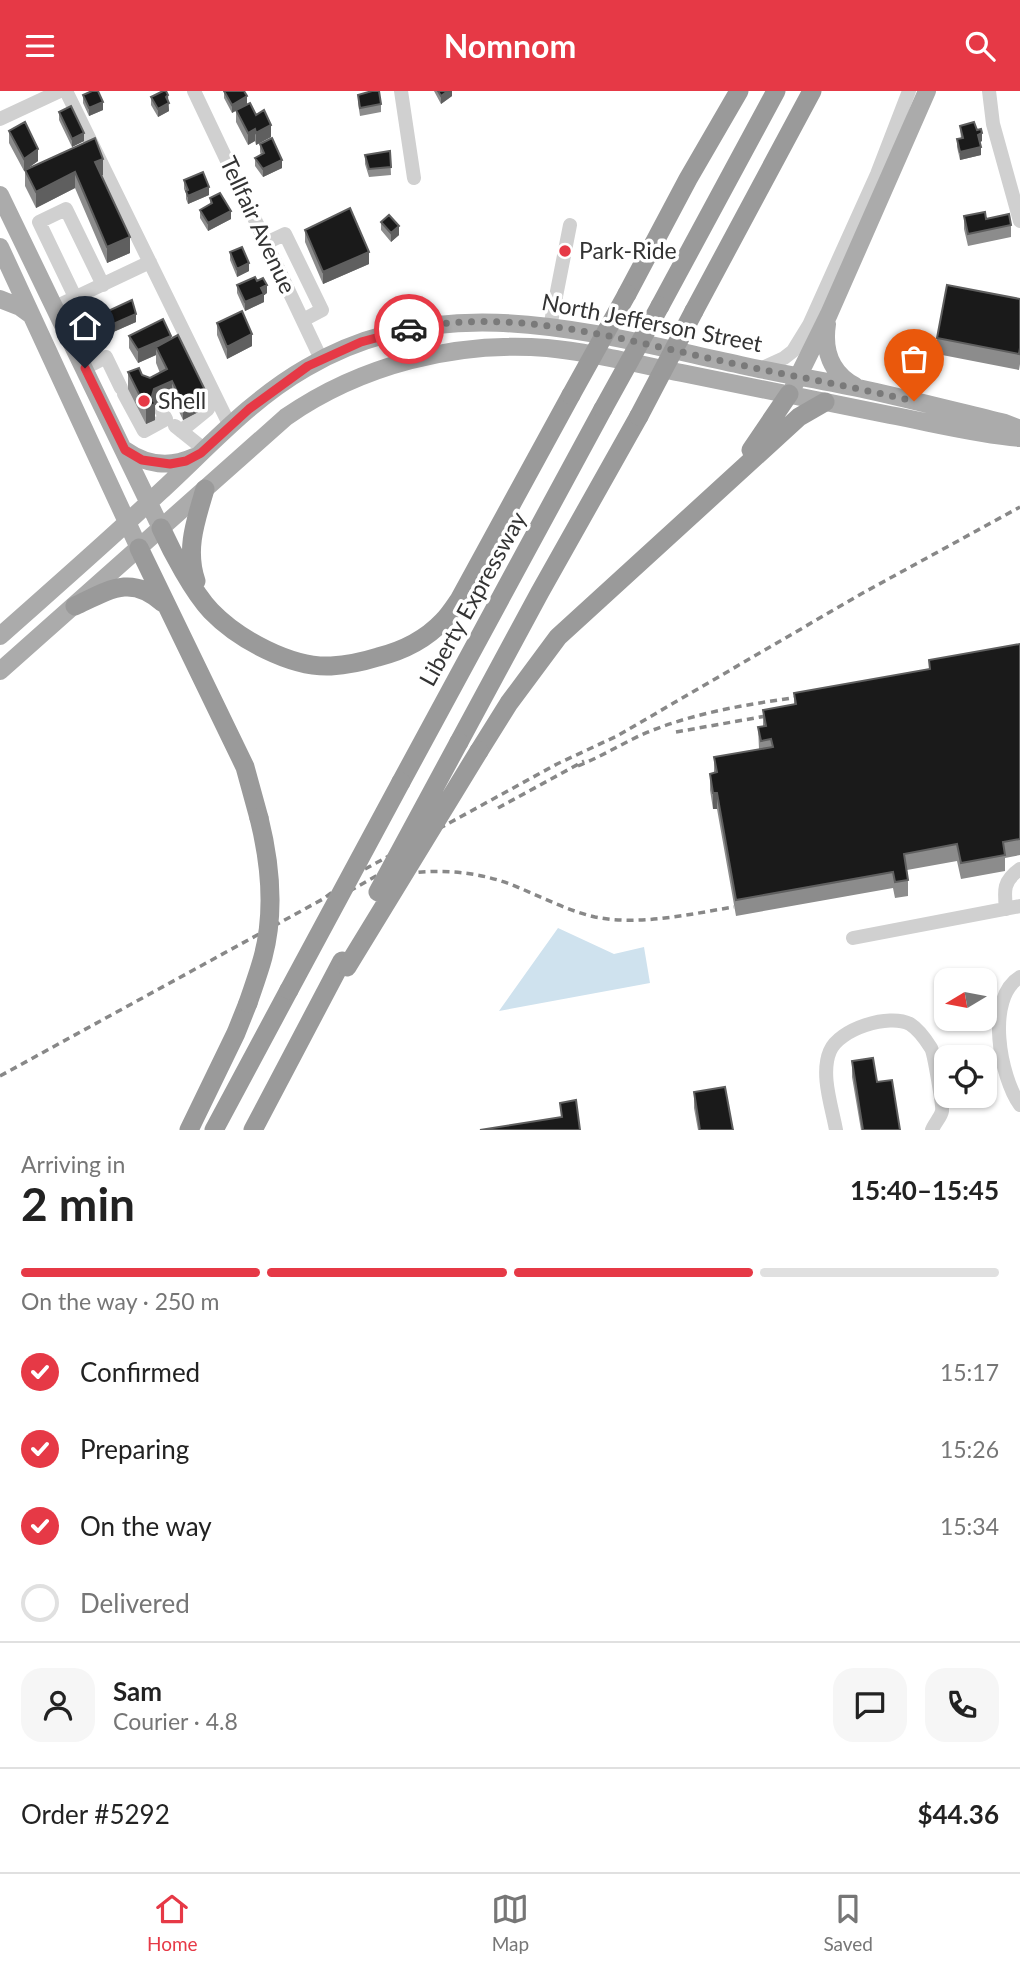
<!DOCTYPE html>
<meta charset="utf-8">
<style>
:root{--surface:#fff;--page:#f6f6f6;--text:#222;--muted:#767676;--line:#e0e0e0;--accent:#e63946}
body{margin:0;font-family:Lato,sans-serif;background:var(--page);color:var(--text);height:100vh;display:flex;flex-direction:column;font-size:26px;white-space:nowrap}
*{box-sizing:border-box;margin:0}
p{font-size:23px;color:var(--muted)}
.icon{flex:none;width:38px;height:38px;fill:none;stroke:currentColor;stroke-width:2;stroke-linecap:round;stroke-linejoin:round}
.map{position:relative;height:1039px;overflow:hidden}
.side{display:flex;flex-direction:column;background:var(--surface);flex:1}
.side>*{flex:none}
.needle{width:46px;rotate:260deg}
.tools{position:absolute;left:934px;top:877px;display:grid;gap:14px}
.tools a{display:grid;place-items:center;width:63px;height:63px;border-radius:14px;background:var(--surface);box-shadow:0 2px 5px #0004;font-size:35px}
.pin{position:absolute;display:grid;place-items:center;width:60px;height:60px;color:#fff;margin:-72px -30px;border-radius:50% 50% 50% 0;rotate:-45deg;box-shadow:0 0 7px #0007}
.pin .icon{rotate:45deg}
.courier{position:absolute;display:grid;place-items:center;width:70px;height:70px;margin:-35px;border:5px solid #e63946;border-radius:50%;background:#fff;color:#222;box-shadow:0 2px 9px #0007}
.overview em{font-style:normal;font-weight:700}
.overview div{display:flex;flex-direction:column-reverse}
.overview{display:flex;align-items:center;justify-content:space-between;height:119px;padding:0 21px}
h1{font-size:46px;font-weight:700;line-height:52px}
.bar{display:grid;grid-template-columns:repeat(4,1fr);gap:10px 7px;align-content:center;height:84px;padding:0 21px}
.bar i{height:9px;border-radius:5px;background:var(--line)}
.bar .active{background:var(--accent)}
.bar p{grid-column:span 4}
.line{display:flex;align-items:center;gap:18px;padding:0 21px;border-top:2px solid var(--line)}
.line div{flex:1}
.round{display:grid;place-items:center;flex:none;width:74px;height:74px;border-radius:21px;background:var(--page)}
ol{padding:0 21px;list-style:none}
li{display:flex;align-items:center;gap:21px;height:77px}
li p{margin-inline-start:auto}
li .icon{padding:7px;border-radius:50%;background:var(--accent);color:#fff;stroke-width:4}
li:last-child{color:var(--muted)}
li i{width:38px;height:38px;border:4px solid var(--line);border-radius:50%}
header{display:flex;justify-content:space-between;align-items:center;height:91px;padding:0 21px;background:var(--accent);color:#fff;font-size:32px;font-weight:700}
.tab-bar{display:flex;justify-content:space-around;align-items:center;height:98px;border-top:2px solid var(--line);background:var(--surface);font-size:19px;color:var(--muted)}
.tab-bar a{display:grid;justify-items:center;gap:4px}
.tab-bar .active{color:var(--accent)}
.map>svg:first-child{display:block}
</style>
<header><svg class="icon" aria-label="menu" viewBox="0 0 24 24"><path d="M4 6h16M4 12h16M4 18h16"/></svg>Nomnom<svg class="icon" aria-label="search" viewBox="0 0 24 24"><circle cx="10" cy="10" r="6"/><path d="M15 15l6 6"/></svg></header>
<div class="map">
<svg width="1020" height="1039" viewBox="0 0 1020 1039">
<rect width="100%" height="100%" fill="#fff"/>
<path fill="#cfe2ee" d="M558 837 614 863 644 856 650 892 499 920Z"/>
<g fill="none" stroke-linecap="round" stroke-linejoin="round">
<path stroke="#d0d0d0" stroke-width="14" d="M66 0 230 335
M194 0 321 268
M401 0 414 87
M989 0 993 33 1020 130
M0 28 60 0
M266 152 285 143 322 219 303 229
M75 206 39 131 66 118 103 194
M55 216 150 171
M550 236 570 134
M85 277 106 266 121 297
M760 278 784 267 793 260 809 234 877 83 909 0
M124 303 144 340 166 328 158 313
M175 335 205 359
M181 340 208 318 210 298
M1006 818C1004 799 1003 790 1020 778
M853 847 1020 815
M1020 886C985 907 1000 986 1020 1014
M836 1039C832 1016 820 983 830 960 839 938 889 922 910 933 918 938 926 949 931 957 934 962 943 1015 942 1020 941 1026 934 1033 932 1039"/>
<path stroke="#ababab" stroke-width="18" d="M0 104 161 437
M0 156 139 457
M0 208 20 216 31 224
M827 233C823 259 831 282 855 295
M794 294 829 223 927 0
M125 359C146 374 170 377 194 366
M0 545C54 497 108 450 160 401 207 358 250 309 306 277 445 194 599 244 745 275 786 284 827 290 867 299 913 309 959 321 1005 332L1020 338
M0 580 286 326C361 274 455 250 547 257 592 261 637 273 682 282 751 296 820 310 890 324 933 332 976 343 1020 347"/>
<path stroke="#9a9a9a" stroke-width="19" d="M627 203 688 88 739 0
M660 215 776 0
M694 220 812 0
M751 359 789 303
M161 437C172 461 193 501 211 520 238 548 291 577 331 575 347 574 362 571 378 566 402 560 426 548 443 530 449 524 454 516 459 509L571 304
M139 457 245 676 259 727
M196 490C185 458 196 429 205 398
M75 515C109 499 131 483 163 512
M459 651 540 501 639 325
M479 660 509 612 558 546 799 326 825 311
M401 691 603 318
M189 1039 236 942 248 912
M214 1039 289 899
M253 1039 342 870"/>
<path stroke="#888" stroke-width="3.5" stroke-dasharray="7 5" stroke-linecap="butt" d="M676 641 783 622
M578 675C600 666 620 654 641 644 696 620 756 612 814 604
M498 717 584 670
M383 787C425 777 469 778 510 793 538 804 565 819 595 826 640 835 690 823 734 816
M339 806 431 754
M0 985 323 808 356 783 557 673 617 645 861 503 1020 416"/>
<path stroke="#9a9a9a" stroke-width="19" d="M571 304 627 203
M603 318 660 215
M639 325 694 220
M378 801 459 651
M347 876 479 660
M289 899 401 691
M248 912C253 897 259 881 263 866 275 821 270 771 259 727"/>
</g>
<path fill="#8c8c8c" d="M224 0H244L247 14 256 24 271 46 256 54 255 50 248 54 236 31V19L232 22 224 7Z
M434 0H452V5L441 13Z
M83 4 103 19 89 25 83 12Z
M358 4 381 13V21L360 25 358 12Z
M151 6 168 10 169 20 158 26 151 14Z
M59 21 84 50 72 56 59 29Z
M960 35 977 39 982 50 980 51 981 64 960 69 957 56V48H961Z
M9 40 38 70 24 80 9 52Z
M260 53 282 77 263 86 255 75V67L261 64 260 61Z
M390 60 391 84 369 86 365 73V64Z
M25 79 103 84 101 85 130 162 107 172 75 97 36 117 25 95Z
M184 89 209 104 188 113 186 108V102L184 98Z
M210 107 231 128 208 140 200 127V119L210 113Z
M964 125 986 128 1011 134V146L968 155 964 138Z
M381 131 399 144 391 151 381 139Z
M305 139 369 173 323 193 305 151Z
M230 161 249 180 237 186 230 169Z
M257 190 267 202 264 204V211L245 220 237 202V194Z
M1020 208V273L1019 279 937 263V247Z
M106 221 136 231 111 242 106 230Z
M217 232 252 255 227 268 217 244Z
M129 245 171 248 206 317 183 329 172 306 155 314V329L146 333 128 298V281L142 284 150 287 160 282 156 272V264L138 272 129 257Z
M1020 553V764L1005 767V780L961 788 957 770 907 779 908 789V805L895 807 893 797 736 825 717 718H713L710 699V683L714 682V666L759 658 758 636 763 635V619L794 614V602L929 578V569Z
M852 970 877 991 900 1039H861L852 986Z
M694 1001 733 1039H698L694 1017Z"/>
<path fill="#5f5f5f" d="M448 0H452V5L441 13V5Z
M168 4 169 20 158 26V18Z
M247 5V14L232 22V14Z
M103 11V19L89 25V17Z
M271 34V46L256 54V42Z
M255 38V50L248 54V42Z
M84 42V50L72 56V48Z
M982 42V50L978 52V44Z
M981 56V64L960 69V61Z
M38 58V70L24 80V68Z
M103 68V84L95 87V71Z
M282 69V77L263 86V78Z
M75 81V97L36 117V101Z
M209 96V104L188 113V105Z
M231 120V128L208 140V132Z
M399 135V144L391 151V142Z
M130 146V162L107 172V156Z
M369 161V173L323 193V181Z
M249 172V180L237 186V178Z
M267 194V202L264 204V211L245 220V211L261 197Z
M136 223V231L111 242V234Z
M252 243V255L227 268V256Z
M171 245V257L156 256V264L138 272V259Z
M172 290V306L155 314V329L146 333V317L154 298Z
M206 301V317L183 329V313Z
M713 702H717V718H713Z"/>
<path fill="#1a1a1a" stroke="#5f5f5f" stroke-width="2" d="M92 0H98L103 11 89 17 83 4Z
M163 0H166L168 4 166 6 169 12 158 18 151 6Z
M224 0H244L247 5 232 14Z
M372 0H379L381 13 360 17 358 4Z
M438 0H448L441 5Z
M250 12 256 24 264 19 271 34 256 42 255 38 248 42 236 19Z
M71 15 84 42 72 48 59 21Z
M25 31 38 58 24 68 9 40Z
M974 31 977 39 981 38 982 42 978 44 981 56 960 61 957 48 963 47 960 35Z
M95 47 103 68 95 71 130 146 107 156 75 81 36 101 25 79Z
M272 47 282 69 263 78 255 67 264 62 260 53Z
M390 60 391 76 369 78 365 64Z
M203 81 209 96 188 105 186 100 188 99 184 89Z
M220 102 231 120 208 132 200 119 212 112 210 107Z
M350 117 369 161 323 181 305 139Z
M985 121 986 128 1009 123 1011 134 968 143 964 125Z
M389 124 399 135 391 142 381 131Z
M242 156 249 172 237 178 230 161Z
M255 186 257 190 263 187 267 194 261 197 264 203 245 211 237 194Z
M947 194 1020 208V257L1019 263 937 247Z
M132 209 136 223 111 234 106 221Z
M242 220 252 243 227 256 217 232Z
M163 228 171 245 138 259 129 245Z
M178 244 206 301 183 313 172 290 154 298 152 305 155 313 146 317 128 281 139 277 142 284 150 287 167 278 156 256Z
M1020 553V748L1003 751 1005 764 961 772 957 753 904 763 908 789 895 791 893 781 736 809 717 702H713L710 683 717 681 714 666 773 656 771 648 761 650 758 636 766 635 763 619 796 613 794 602 930 578 929 569Z
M873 967 877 991 892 989 900 1039H863L852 970Z
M725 996 733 1039H700L694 1001Z
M576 1009 580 1039H480L562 1026 560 1012Z"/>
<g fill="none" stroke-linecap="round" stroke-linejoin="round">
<path stroke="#7a7a7a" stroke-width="7" stroke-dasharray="0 12.6" d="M409 238C515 215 627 250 731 272 792 285 853 296 914 310"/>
<path stroke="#e63946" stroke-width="9" d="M85 277 125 359 142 369 170 373 186 370 201 362 249 318 308 275 361 251 409 238"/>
</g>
<g fill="#e63946" stroke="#fff" stroke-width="2.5">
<circle cx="565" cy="160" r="7"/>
<circle cx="144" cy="310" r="7"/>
</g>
<g text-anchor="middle" stroke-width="7" stroke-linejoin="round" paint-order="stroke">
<g font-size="23" fill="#333" stroke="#fff">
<text transform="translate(258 134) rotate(65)" y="8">Tellfair Avenue</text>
<text transform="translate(652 232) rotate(11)" y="8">North Jefferson Street</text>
<text transform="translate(473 508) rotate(-61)" y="8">Liberty Expressway</text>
</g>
<g font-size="23" fill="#333" stroke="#fff" text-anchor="start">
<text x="579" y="168">Park-Ride</text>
<text x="158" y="318">Shell</text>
</g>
</g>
</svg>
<div class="tools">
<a><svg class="needle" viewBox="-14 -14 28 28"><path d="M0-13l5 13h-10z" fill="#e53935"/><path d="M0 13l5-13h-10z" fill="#767676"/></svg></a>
<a><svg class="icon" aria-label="locate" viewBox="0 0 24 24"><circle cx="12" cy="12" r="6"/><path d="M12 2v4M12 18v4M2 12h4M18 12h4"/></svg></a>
</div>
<div class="pin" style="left:914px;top:310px;background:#ea580c"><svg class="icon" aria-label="bag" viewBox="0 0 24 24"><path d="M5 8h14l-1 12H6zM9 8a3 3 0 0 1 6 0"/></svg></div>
<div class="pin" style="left:85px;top:277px;background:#1f2937"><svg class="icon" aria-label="home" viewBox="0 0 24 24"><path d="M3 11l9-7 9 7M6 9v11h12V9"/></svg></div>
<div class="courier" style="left:409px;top:238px"><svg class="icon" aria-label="car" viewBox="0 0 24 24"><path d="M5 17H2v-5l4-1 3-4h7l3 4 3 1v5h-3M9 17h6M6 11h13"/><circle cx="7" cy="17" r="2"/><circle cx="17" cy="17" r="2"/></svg></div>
</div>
<section class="side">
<div class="overview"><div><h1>2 min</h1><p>Arriving in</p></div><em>15:40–15:45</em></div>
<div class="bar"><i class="active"></i><i class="active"></i><i class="active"></i><i></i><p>On the way · 250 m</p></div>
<ol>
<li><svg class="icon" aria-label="check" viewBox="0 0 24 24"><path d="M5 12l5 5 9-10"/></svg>Confirmed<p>15:17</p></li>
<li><svg class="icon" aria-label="check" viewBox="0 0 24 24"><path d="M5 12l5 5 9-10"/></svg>Preparing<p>15:26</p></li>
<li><svg class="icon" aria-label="check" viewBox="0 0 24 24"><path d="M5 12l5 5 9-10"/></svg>On the way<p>15:34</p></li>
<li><i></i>Delivered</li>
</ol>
<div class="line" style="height:126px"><a class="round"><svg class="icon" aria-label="person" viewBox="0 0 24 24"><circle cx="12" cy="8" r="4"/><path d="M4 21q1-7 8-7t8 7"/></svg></a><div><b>Sam</b><p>Courier · 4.8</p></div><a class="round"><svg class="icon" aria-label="chat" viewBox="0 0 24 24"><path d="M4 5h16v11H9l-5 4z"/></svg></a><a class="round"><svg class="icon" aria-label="phone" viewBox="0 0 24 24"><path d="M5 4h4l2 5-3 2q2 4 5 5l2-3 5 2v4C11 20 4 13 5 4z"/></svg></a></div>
<div class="line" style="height:91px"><div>Order #5292</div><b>$44.36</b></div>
</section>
<nav class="tab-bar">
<a class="active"><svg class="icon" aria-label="home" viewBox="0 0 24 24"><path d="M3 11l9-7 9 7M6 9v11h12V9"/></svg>Home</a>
<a><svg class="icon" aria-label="map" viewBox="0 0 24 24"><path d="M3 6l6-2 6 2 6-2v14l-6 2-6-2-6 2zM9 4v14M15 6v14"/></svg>Map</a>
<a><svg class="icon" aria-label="saved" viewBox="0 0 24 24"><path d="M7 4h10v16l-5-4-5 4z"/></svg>Saved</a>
</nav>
